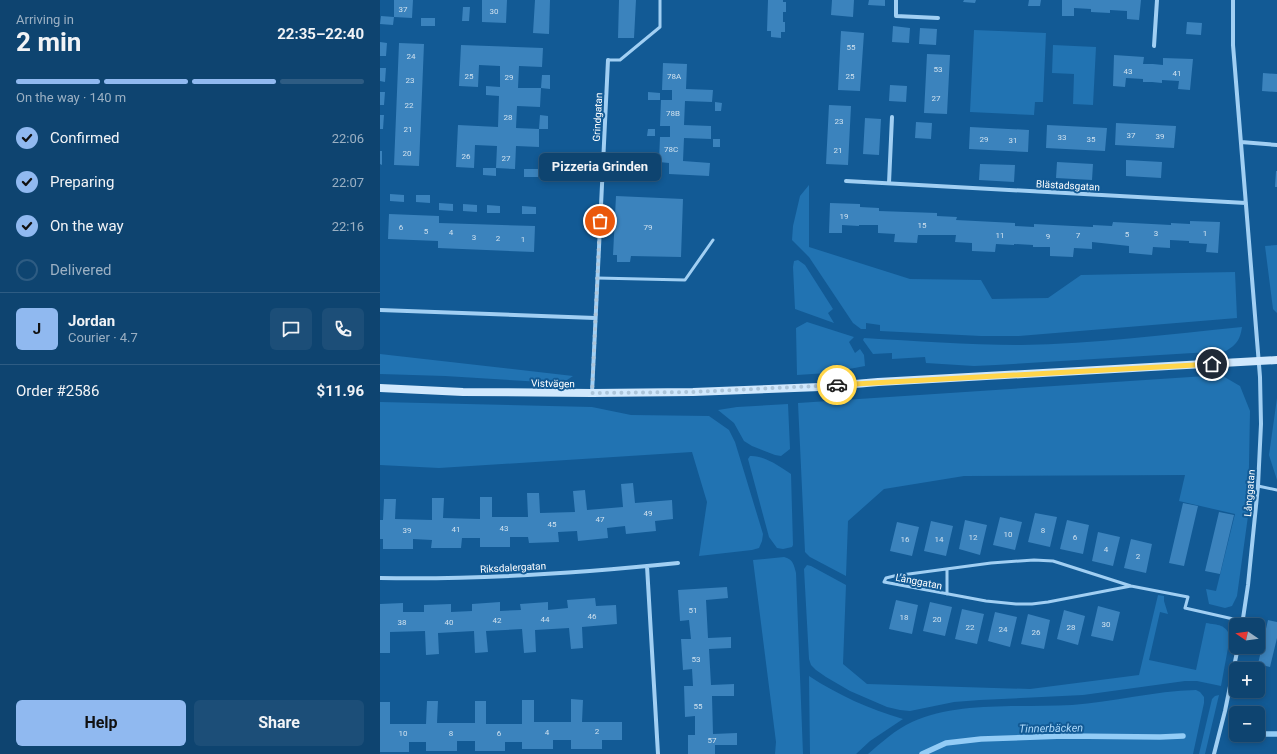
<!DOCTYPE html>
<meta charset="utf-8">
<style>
:root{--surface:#0e4470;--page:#1c4e78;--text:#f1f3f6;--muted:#9bb0c3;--line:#2e5c83;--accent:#90b9f0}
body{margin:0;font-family:Roboto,sans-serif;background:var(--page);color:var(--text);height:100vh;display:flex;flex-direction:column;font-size:15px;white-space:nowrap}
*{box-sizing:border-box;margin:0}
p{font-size:13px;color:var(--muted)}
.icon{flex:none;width:22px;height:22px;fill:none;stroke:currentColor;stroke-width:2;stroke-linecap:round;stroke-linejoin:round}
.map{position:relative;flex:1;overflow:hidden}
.details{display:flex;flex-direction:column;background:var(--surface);width:380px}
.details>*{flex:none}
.needle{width:26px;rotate:283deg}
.buttons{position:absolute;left:849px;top:618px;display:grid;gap:8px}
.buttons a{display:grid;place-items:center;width:36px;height:36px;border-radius:6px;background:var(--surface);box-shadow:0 2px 6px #0003,0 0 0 1px var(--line);font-size:20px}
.pin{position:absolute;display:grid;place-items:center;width:34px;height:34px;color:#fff;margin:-17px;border:2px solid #fff;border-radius:50%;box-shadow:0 1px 4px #0007}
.courier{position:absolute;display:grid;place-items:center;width:40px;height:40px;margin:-20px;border:3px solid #ffd54a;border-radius:50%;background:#fff;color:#222;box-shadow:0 1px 5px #0007}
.bubble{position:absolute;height:28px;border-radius:6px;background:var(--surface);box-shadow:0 2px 6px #0003,0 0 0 1px var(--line);font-size:13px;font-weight:700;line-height:28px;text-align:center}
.headline em{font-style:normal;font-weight:700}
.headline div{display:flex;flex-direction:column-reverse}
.headline{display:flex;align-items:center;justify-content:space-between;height:68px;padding:0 16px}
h1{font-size:26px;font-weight:700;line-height:30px}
.bar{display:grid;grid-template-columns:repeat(4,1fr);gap:6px 4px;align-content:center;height:48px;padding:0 16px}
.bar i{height:5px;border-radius:3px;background:var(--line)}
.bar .current{background:var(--accent)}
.bar p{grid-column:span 4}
.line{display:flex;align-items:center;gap:10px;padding:0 16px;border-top:1px solid var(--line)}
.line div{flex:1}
.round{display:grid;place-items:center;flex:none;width:42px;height:42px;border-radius:6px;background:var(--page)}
ol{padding:0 16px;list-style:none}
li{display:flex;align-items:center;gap:12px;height:44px}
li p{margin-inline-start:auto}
li .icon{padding:4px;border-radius:50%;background:var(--accent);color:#111;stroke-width:4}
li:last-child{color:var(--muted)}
li i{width:22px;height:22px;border:2px solid var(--line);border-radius:50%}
.action{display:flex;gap:8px;margin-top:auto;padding:8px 16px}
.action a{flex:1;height:46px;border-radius:6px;background:var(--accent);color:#111;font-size:16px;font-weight:700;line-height:46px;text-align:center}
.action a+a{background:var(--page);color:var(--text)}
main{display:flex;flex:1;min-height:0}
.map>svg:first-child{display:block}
</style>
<main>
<section class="details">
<div class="headline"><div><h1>2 min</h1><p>Arriving in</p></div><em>22:35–22:40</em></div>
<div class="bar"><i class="current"></i><i class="current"></i><i class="current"></i><i></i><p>On the way · 140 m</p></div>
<ol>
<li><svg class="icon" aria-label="check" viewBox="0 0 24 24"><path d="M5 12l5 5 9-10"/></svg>Confirmed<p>22:06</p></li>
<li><svg class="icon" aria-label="check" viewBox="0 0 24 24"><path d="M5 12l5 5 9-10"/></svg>Preparing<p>22:07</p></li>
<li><svg class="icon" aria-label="check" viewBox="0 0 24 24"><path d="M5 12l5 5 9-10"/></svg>On the way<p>22:16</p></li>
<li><i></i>Delivered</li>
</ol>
<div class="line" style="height:72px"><b class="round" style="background:var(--accent);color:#111">J</b><div><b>Jordan</b><p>Courier · 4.7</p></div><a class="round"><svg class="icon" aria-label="chat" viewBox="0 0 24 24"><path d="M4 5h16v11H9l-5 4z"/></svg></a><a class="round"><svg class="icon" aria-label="phone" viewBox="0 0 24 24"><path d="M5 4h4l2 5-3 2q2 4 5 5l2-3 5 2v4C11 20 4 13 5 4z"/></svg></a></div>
<div class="line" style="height:52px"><div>Order #2586</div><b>$11.96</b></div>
<div class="action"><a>Help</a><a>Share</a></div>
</section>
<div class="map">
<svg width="897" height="754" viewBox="0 0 897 754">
<rect width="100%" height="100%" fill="#125a95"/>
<path fill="#2173b2" d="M594 30 666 33 663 102H655L654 115 590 112Z
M673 45 716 47 713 105 693 104 694 74 672 73Z
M429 185V247L530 279 601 280 612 299 668 298 701 275 855 272 857 318 639 336H601L500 331V325L486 323V329H481L473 323 429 257 412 240 413 226 420 196Z
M897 245V313L893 309 885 246Z
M418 260 425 265 453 309 448 313 454 323 415 309 413 267 414 261Z
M427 322 474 337 469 342 475 353 480 349 484 355 485 366 448 373 417 375 416 328Z
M862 327C860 340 857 344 846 351L616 365 594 366 546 363 545 357 512 359V353L493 354 483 340 484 338C536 341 589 345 641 345 715 344 789 334 862 327Z
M0 354 193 376 184 382H162L65 376 0 374Z
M841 375 860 386 870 411 868 516 857 596 852 606 845 608 829 604 826 589 836 591 855 514 799 501 805 475 584 476 504 489 468 521 466 576 430 557 425 552 418 403Z
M897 398V480L889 455Z
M0 402 212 407 251 415 329 416 349 430 355 442 383 534 382 541 379 548 372 550 319 556 327 502 312 452 59 468 0 465Z
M408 404 410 449 401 456 395 455 372 446 364 441 354 423 338 410 357 407Z
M370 456C384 455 399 466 411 474L413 545 412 547 403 549 397 548 389 537 368 459Z
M404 557C413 559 414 565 416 573L423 754H395L396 742 373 560Z
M427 565 431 566 466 585 463 664 487 684 650 689 759 675 778 595 784 596V601L788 614 780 612 769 660 816 670 826 623C838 625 846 624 850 637L841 686 817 681H805L703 695 600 700 574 702 530 711 520 710 507 707 470 691 446 677 436 670 431 665 429 659 424 569Z
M429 676C458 695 489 709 523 719L490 741 476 754H430Z
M816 690 820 692 824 697V703L813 754H488C501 743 516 729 532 722 579 701 641 708 692 705 733 702 774 691 816 690Z
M839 695 825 754H819L832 699 835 696Z"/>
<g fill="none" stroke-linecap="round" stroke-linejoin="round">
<path stroke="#93ccf6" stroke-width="5.5" d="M878 734H897
M542 754 566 743 601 739 684 736 780 737 803 736"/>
</g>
<path fill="#3b83bd" d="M14 0H33L32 18 14 17Z
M102 0H127L126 23 102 22Z
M155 0H170L169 34 153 33Z
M239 0H256L254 38H238Z
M388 0H403V2H406V12H403V22H405V32H401V38L391 37V31H387Z
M452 0H474L473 17 451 15Z
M489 0H505V6L488 5Z
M584 0H596L595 3 583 2Z
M649 0H661L660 6H648Z
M682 0H761L759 20 747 19V11L730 10V13L711 12V9L694 8V16H682Z
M83 7H90L89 21H82Z
M1 16 14 17 13 25 0 24Z
M41 18H55V26H41Z
M807 22 822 23 821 35 806 34Z
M513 26 530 28 529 43 512 42Z
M540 28 557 29 556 45 539 44Z
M461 31 484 33 480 91 458 90Z
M0 42 7 43 6 56H0Z
M19 43 44 44 39 166 14 165Z
M81 45 163 48 162 67 139 66 138 88H161L160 107 137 106 136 128 159 129V147L136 146 135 169 116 168 117 146 95 145 94 168 76 167 78 125 118 127 119 96 106 95V86L120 87V66L99 65 98 87 79 86Z
M547 54 570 55 567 114 544 113Z
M734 55 764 57 763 64H773L783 65V58L813 59 810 90 798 89 799 81 782 80V83L772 82H763V79L746 78 745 87 733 86Z
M283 63 307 64 306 89 333 90 332 102 305 101 304 125 331 126V139L304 138 303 161 330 163 329 176 289 174V163L279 162 280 137H290V126H280L281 100H292V90H282Z
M0 68H6L5 82 0 81Z
M883 73 897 74V92L882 91Z
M162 75H170V89L161 88Z
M510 85 527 86 526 102 509 101Z
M0 92H5L4 105H0Z
M268 92 280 93V100H268Z
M335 102 342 103 341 111H335Z
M449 105 471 106 468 165 446 164Z
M0 115H4L3 129H0Z
M160 115 168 116V129H159Z
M485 118 501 119 499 155 483 154Z
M536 122 552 123 551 139 535 138Z
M736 123 796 126 794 148 735 145Z
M667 125 727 128 725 151 666 148Z
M590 127 649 130 648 152 589 149Z
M268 129H275V136H267Z
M333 139H340V147H333Z
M0 151H2V165L0 164Z
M746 160 782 162 781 178 746 176Z
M677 162 713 164 712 180 676 178Z
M600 164 635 165 634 182 599 180Z
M103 168H116V176L103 175Z
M144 169H158V177H144Z
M896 171H897V187H895Z
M10 194 24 195V202L10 201Z
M36 195H50V203L36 202Z
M236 196 303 199 301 257 251 256 250 262H237V255H233Z
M59 203 73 204V211L59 210Z
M450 203 480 204V207L499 208V211L557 213V216L577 217 576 220 635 223V226L654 227V224L713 227V225L732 226 733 222 791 225V223L810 224V221L840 222 838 253 826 252 827 244 809 243V241L790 240V248L773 247 772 255 749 253V246L712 242V249L694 248 693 257 670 256V247H653V245L634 244V245L616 244 615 252 592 251V243L575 242 576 235H538L537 243 514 242 515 234 498 233V225H479V226L462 225V233H449Z
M83 204 97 205V212L83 211Z
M107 205 120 206V213H107Z
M142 206 156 207V214H142Z
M9 214 59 216V223L155 226 154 252 58 248V241L8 239Z
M253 483 255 503 292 500 293 519 275 521 276 531 246 534 245 526 227 528 228 538 198 541 197 531 178 532 179 542 149 543 148 537H130V547H100V538H82L81 548H51L52 540 33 539V549H3V539H0V520H3L4 499H16L15 519 52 520V498H64L63 518 100 519V497H112V517H148L147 493H159L160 513 195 512 193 491 205 490 207 510 243 507 241 484Z
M803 503 818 506 804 566 789 563Z
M839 512 854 515 840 574 825 571Z
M655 513 677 517 670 547 648 542Z
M620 517 642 522 635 550 613 545Z
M585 520 607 525 600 555 579 549Z
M687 520 709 525 703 554 680 549Z
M551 521 573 526 566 556 544 551Z
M517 522 539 527 532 556 510 551Z
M718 532 740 537 733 566 712 561Z
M751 539 772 544 766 573 744 568Z
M347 587 348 598 326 600 328 638 351 637V648L329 649 331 685 354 684V696H332L333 734 357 733V745H335V754H308V735H315V716L305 717 304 686H313L312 669 303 670 301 639H311L309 620 300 621 298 590Z
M215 598 216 606 236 605 237 624 202 627 203 648 191 649 189 628 155 630 156 652 144 653 142 629 106 631 108 652 95 653 94 631 58 633 59 654 46 655 45 631 10 632V653H0V604L23 603V612H44V605L71 604V612L92 611V604L120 602V611L141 610 140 604 168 602V610L188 608 187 600Z
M516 600 538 605 532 634 509 629Z
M550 602 572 607 565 636 543 631Z
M718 606 740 612 733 641 711 636Z
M582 609 604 614 597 644 575 639Z
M684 610 705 616 698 645 677 639Z
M615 612 637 617 630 647 608 641Z
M648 614 670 620 664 649 641 644Z
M888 620 897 622V638L890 667 878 664Z
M191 699 203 700 202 722H242V740H222V749H191V740H173V749H142V742H125V751H95V741H77V751H46V742H29V752H0V702H10V724H46L47 701H58L57 723H95V701H106V724H142V700H154V722H191Z"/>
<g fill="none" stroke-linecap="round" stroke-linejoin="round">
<path stroke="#a1cff3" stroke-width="3" d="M228 60H240L280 27V0
M217 278 305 280 333 240
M878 486 897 490
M751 586 668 602 652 604H636L606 601 504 582 506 578 514 576 611 563 654 560 673 561 751 586 808 597 805 608 862 621
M567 594V569"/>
<path stroke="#a1cff3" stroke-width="4" d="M516 0V16L558 18
M853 0V45L880 377 881 424 878 486 868 585 862 625
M774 46 777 0
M861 142 897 145
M466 181 866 203
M509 183 512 117
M0 310 215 318
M212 393 228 60
M267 566 278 754
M0 578C99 580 200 573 298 563
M834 754 845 711 858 647"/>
<path stroke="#d0e8fd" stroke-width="8" d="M0 388 83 392 212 393 313 392 440 387 498 382 897 360"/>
</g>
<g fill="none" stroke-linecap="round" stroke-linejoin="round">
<path stroke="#acc5da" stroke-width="4" stroke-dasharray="0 7.2" d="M220 221 212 393 312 392 457 385"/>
<path stroke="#ffd54a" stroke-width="5" d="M457 385 832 364"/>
</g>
<g text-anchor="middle" stroke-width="4" stroke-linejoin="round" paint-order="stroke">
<g font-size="8" fill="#cee0ee">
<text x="23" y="12">37</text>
<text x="114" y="14">30</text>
<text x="471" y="50">55</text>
<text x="31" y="59">24</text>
<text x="558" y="72">53</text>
<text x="748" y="74">43</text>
<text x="797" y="76">41</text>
<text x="89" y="79">25</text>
<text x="294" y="79">78A</text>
<text x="470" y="79">25</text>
<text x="129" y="80">29</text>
<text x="30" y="83">23</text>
<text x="556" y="101">27</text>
<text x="29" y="108">22</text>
<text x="293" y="116">78B</text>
<text x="128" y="120">28</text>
<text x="459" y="124">23</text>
<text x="28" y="132">21</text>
<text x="751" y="138">37</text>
<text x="780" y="139">39</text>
<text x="682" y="140">33</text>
<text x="604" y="142">29</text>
<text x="711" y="142">35</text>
<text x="633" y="143">31</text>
<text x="291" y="152">78C</text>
<text x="458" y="153">21</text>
<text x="27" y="156">20</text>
<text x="86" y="159">26</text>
<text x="126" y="161">27</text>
<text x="464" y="219">19</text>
<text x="542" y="228">15</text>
<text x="21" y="230">6</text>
<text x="268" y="230">79</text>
<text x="46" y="234">5</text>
<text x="71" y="235">4</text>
<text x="776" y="236">3</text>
<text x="825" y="236">1</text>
<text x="747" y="237">5</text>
<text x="620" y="238">11</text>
<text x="698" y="238">7</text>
<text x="668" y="239">9</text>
<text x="94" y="240">3</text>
<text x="118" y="241">2</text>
<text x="143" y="242">1</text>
<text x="268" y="516">49</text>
<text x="220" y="522">47</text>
<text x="172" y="527">45</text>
<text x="124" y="531">43</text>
<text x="76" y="532">41</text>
<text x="27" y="533">39</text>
<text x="663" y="533">8</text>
<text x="628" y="537">10</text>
<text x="593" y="540">12</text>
<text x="695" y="540">6</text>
<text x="525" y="542">16</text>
<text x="559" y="542">14</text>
<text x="726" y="552">4</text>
<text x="758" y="559">2</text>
<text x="313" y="613">51</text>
<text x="212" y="619">46</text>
<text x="524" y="620">18</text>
<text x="165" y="622">44</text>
<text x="557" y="622">20</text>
<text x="117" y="623">42</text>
<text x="22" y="625">38</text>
<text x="69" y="625">40</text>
<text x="726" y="627">30</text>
<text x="590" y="630">22</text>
<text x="691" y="630">28</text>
<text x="623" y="632">24</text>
<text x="656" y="635">26</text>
<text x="316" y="662">53</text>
<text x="318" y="709">55</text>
<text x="217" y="734">2</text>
<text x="167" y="735">4</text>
<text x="23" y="736">10</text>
<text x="71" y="736">8</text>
<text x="119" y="736">6</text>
<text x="332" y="743">57</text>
</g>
<g font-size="10" fill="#fff" stroke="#125a95">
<text transform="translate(217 117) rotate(-87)" y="4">Grindgatan</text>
<text transform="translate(688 185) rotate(3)" y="4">Blästadsgatan</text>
<text transform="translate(173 383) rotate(1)" y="4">Vistvägen</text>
<text transform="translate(869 493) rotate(-85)" y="4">Långgatan</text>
<text transform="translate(133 567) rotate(-3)" y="4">Riksdalergatan</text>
<text transform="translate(539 581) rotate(11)" y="4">Långgatan</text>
</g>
<g font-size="11" font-style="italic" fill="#add9fa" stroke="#125a95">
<text transform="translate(671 728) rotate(-1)" y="4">Tinnerbäcken</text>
</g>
</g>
</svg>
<div class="buttons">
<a><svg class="needle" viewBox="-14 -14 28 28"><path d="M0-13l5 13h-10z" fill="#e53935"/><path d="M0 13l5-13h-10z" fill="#9bb0c3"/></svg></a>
<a>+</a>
<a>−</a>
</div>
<div class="pin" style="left:220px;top:221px;background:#ea580c"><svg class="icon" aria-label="bag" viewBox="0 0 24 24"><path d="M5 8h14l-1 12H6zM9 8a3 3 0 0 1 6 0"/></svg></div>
<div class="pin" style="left:832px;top:364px;background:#1f2937"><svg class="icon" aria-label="home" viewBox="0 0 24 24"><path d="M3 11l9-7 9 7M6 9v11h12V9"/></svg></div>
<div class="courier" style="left:457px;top:385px"><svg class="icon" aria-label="car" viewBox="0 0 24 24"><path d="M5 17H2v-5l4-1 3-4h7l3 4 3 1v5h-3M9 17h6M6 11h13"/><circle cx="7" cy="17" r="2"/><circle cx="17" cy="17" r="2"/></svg></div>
<div class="bubble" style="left:159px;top:153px;width:122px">Pizzeria Grinden</div>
</div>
</main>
